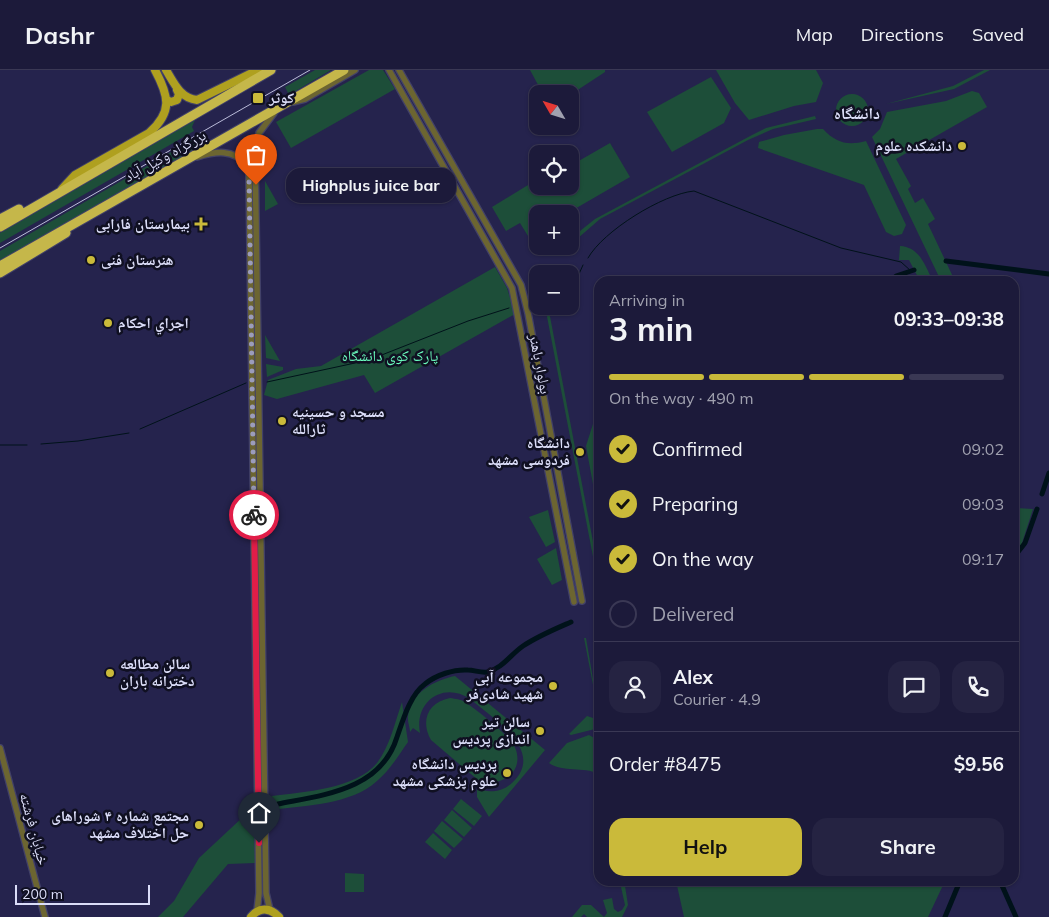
<!DOCTYPE html>
<meta charset="utf-8">
<style>
:root{--surface:#1c1a3a;--page:#252342;--text:#f1f3f6;--muted:#a0a1af;--line:#3a3854;--accent:#caba3a}
body{margin:0;font-family:Mulish,"Noto Naskh Arabic",sans-serif;background:var(--page);color:var(--text);height:100vh;display:flex;flex-direction:column;font-size:19px;white-space:nowrap}
*{box-sizing:border-box;margin:0}
p{font-size:16px;color:var(--muted)}
.icon{flex:none;width:28px;height:28px;fill:none;stroke:currentColor;stroke-width:2;stroke-linecap:round;stroke-linejoin:round}
.map{position:relative;flex:1;overflow:hidden}
.sheet{position:absolute;left:594px;top:206px;width:425px;height:610px;display:flex;flex-direction:column;background:var(--surface);border-radius:15px;box-shadow:0 1px 4px #0004,0 0 0 1px var(--line)}
.sheet>*{flex:none}
.needle{width:32px;rotate:309deg}
.buttons{position:absolute;left:529px;top:15px;display:grid;gap:10px}
.buttons a{display:grid;place-items:center;width:50px;height:50px;border-radius:10px;background:var(--surface);box-shadow:0 1px 4px #0004,0 0 0 1px var(--line);font-size:25px}
.scale{position:absolute;left:15px;bottom:12px;width:135px;box-sizing:border-box;padding-left:5px;border:2px solid #dbddf8;border-top:0;font-size:14px;line-height:18px;white-space:nowrap;color:#dbddf8;-webkit-text-stroke:4px #101022;paint-order:stroke}
.pin{position:absolute;display:grid;place-items:center;width:42px;height:42px;color:#fff;margin:-51px -21px;border-radius:50% 50% 50% 0;rotate:-45deg;box-shadow:0 0 5px #0007}
.pin .icon{rotate:45deg}
.courier{position:absolute;display:grid;place-items:center;width:50px;height:50px;margin:-25px;border:4px solid #e11d48;border-radius:50%;background:#fff;color:#222;box-shadow:0 1px 6px #0007}
.bubble{position:absolute;height:35px;border-radius:15px;background:var(--surface);box-shadow:0 1px 4px #0004,0 0 0 1px var(--line);font-size:16px;font-weight:700;line-height:35px;text-align:center}
.head em{font-style:normal;font-weight:700}
.head div{display:flex;flex-direction:column-reverse}
.head{display:flex;align-items:center;justify-content:space-between;height:85px;padding:0 15px}
h1{font-size:32px;font-weight:700;line-height:38px}
.bar{display:grid;grid-template-columns:repeat(4,1fr);gap:8px 5px;align-content:center;height:60px;padding:0 15px}
.bar i{height:6px;border-radius:4px;background:var(--line)}
.bar .selected{background:var(--accent)}
.bar p{grid-column:span 4}
.line{display:flex;align-items:center;gap:12px;padding:0 15px;border-top:1px solid var(--line)}
.line div{flex:1}
.round{display:grid;place-items:center;flex:none;width:52px;height:52px;border-radius:15px;background:var(--page)}
ol{padding:0 15px;list-style:none}
li{display:flex;align-items:center;gap:15px;height:55px}
li p{margin-inline-start:auto}
li .icon{padding:5px;border-radius:50%;background:var(--accent);color:#111;stroke-width:4}
li:last-child{color:var(--muted)}
li i{width:28px;height:28px;border:2px solid var(--line);border-radius:50%}
.button{display:flex;gap:10px;margin-top:auto;padding:10px 15px}
.button a{flex:1;height:58px;border-radius:15px;background:var(--accent);color:#111;font-size:20px;font-weight:700;line-height:58px;text-align:center}
.button a+a{background:var(--page);color:var(--text)}
header{display:flex;align-items:center;gap:30px;box-sizing:border-box;height:70px;padding:0 25px;background:var(--surface);border-bottom:1px solid var(--line)}
header strong{font-size:24px}
nav{display:flex;gap:28px;margin-inline-start:auto;font-size:18px}
.map>svg:first-child{display:block}
</style>
<header>
<strong>Dashr</strong>
<nav><a>Map</a><a>Directions</a><a>Saved</a></nav>
</header>
<div class="map">
<svg width="1049" height="847" viewBox="0 0 1049 847">
<rect width="100%" height="100%" fill="#25234d"/>
<path fill="#1d4e39" d="M315 0H331L289 25 285 17Z
M369 0H383L395 19 291 78 276 52Z
M530 0H605V2L570 25 543 24Z
M716 0H816L823 13 816 32 794 36 749 50 735 33Z
M984 0H990L954 19 886 34 953 16Z
M711 7 731 38 724 53 672 82 647 42Z
M972 21 979 23 987 37 896 89 911 116 908 119 915 133 923 128 935 149 928 154 955 211H941L872 67 880 59 887 42 946 31Z
M836 40a16 16 0 1 1 32 0a16 16 0 1 1-32 0Z
M815 46 816 49 773 59 748 70 600 149 570 175V169L595 149 752 65 766 58Z
M195 50 192 57 194 61 0 173V163Z
M817 59H823C836 73 848 76 866 71L906 155 902 164 894 166 886 162 864 115 758 78 759 72 784 65Z
M199 66 208 71 0 191V181Z
M610 73 630 107 566 144H538L537 160 528 166 520 153 506 161 492 137 533 112 538 116H570V96Z
M265 111 278 134 265 141Z
M900 176C920 177 925 196 933 211H920L909 190H899Z
M495 197 507 218 515 244 375 323 364 305 277 329 264 325 268 310 296 299 321 296Z
M545 236H548L599 503V518Z
M265 265 280 291 266 288Z
M266 294 283 297V300L267 307Z
M599 335V447L586 376Z
M1014 438 1033 439 1021 476 1014 484Z
M548 440 555 472 546 477 529 447Z
M556 478 562 510 552 515 537 489Z
M584 568H586L595 621 594 620Z
M455 606 545 680 489 747 477 727V719C490 723 503 722 513 712 546 680 491 647 470 629 443 611 414 632 420 663L413 658 410 662C410 657 407 651 408 646 410 623 435 610 455 606Z
M450 628C456 629 460 629 465 632 477 640 513 668 516 680 524 705 497 718 478 710L431 670C420 651 428 632 450 628Z
M402 632 408 672C398 686 390 700 377 711 351 735 305 735 273 740L272 726C303 722 356 719 377 693 390 676 395 652 402 632Z
M587 646 593 648 595 659 571 665 569 664Z
M589 665 596 669 599 704C583 696 563 703 549 693L567 673Z
M461 729 482 746 474 756 453 739Z
M452 740 472 758 464 767 444 750Z
M254 744 255 793 228 794 183 847H158L174 831 199 788 244 746Z
M442 751 463 769 454 778 434 761Z
M433 763 452 780 445 789 425 772Z
M345 803 364 804V822H345Z
M676 811H945L928 847H684Z
M625 816 628 835 622 847H587L584 844 581 847H572L582 835H591L604 847 607 843 603 830 612 828 614 839 618 842 622 840 625 835 621 817Z"/>
<g fill="none" stroke-linecap="round" stroke-linejoin="round">
<path stroke="#00121a" stroke-width="1" d="M588 188C603 161 663 124 694 121L841 178 901 192 911 201
M570 224 583 195
M267 312 369 290 468 251 509 238
M140 359 246 313
M41 374 78 371 129 363
M0 375H27"/>
<path stroke="#00121a" stroke-width="5" d="M946 191 1049 204
M893 211 896 206 914 200
M1042 424 1049 403
M1014 487 1025 473 1037 439
M278 734C323 725 381 720 397 667 403 650 410 625 425 614 436 605 454 599 468 600 474 600 481 603 487 602 502 599 511 584 523 576 538 566 555 559 571 552
M1000 811 1016 847
M945 847 960 811"/>
<g stroke="#424168" stroke-width="8">
<path id="minor" d="M389 0 512 218 574 532
M399 0 521 215 528 243 582 531
M293 32 305 29 355 0
M197 87C217 81 232 79 248 95L249 105 259 823 257 841
M246 91 242 81 244 77 251 75 255 81
M0 678 45 847
M270 840 266 823 255 81 259 63 274 43"/>
</g>
<g stroke="#424168" stroke-width="10">
<path id="major" d="M166 0C174 13 180 28 197 30L258 0
M167 30 171 32 177 30 179 24 177 20
M62 119 75 105 149 63C173 42 169 26 155 0
M251 847C259 837 270 837 279 847"/>
</g>
<g stroke="#424168" stroke-width="11">
<path id="highway" d="M0 149 19 139
M0 157 271 0
M0 196 344 0
M0 203 66 163"/>
</g>
<use href="#minor" stroke="#6c6531" stroke-width="5.5"/>
<use href="#major" stroke="#afa01f" stroke-width="8"/>
<use href="#highway" stroke="#c5b74a" stroke-width="9"/>
<path stroke="#babbd9" stroke-width="1" d="M0 178 310 0"/>
</g>
<g fill="none" stroke-linecap="round" stroke-linejoin="round">
<path stroke="#9b9cbc" stroke-width="5" stroke-dasharray="0 9" d="M254 445 249 105 248 95 242 81 247 75 254 77 255 81 256 115"/>
<path stroke="#e11d48" stroke-width="6" d="M254 445 259 773"/>
</g>
<g fill="#caba3a" stroke="#101022" stroke-width="2">
<rect x="252" y="22" width="12" height="12" rx="2.5"/>
<circle cx="962" cy="76" r="5"/>
<path d="M198.5 146.5h5v5h5v5h-5v5h-5v-5h-5v-5h5z"/>
<circle cx="91" cy="190" r="5"/>
<circle cx="108" cy="253" r="5"/>
<circle cx="282" cy="351" r="5"/>
<circle cx="580" cy="382" r="5"/>
<circle cx="110" cy="603" r="5"/>
<circle cx="553" cy="616" r="5"/>
<circle cx="540" cy="661" r="5"/>
<circle cx="507" cy="703" r="5"/>
<circle cx="199" cy="755" r="5"/>
</g>
<g text-anchor="middle" stroke-width="5" stroke-linejoin="round" paint-order="stroke">
<g font-size="15" font-weight="bold" fill="#dbddf8" stroke="#101022" text-anchor="end">
<text x="269" y="33" text-anchor="start">کوثر</text>
<text x="952" y="81">دانشکده علوم</text>
<text x="190" y="159">بیمارستان فارابی</text>
<text x="101" y="195" text-anchor="start">هنرستان فنی</text>
<text x="118" y="258" text-anchor="start">اجراي احكام</text>
<text x="292" y="347" text-anchor="start">مسجد و حسینیه<tspan x="292" dy="17">ثارالله</tspan></text>
<text x="570" y="378">دانشگاه<tspan x="570" dy="17">فردوسی مشهد</tspan></text>
<text x="120" y="599" text-anchor="start">سالن مطالعه<tspan x="120" dy="17">دخترانه باران</tspan></text>
<text x="543" y="612">مجموعه آبی<tspan x="543" dy="17">شهید شادی‌فر</tspan></text>
<text x="530" y="657">سالن تیر<tspan x="530" dy="17">اندازی پردیس</tspan></text>
<text x="497" y="699">پردیس دانشگاه<tspan x="497" dy="17">علوم پزشکی مشهد</tspan></text>
<text x="189" y="751">مجتمع شماره ۴ شوراهای<tspan x="189" dy="17">حل اختلاف مشهد</tspan></text>
</g>
<g font-size="15" fill="#dbddf8" stroke="#101022">
<text transform="translate(165 86) rotate(-29)" y="5">بزرگراه وکیل آباد</text>
<text transform="translate(540 294) rotate(79)" y="5">بولوار باهنر</text>
<text transform="translate(34 759) rotate(75)" y="5">خیابان فرشته</text>
</g>
<g font-size="15" fill="#6bfcbe" stroke="#101022">
<text x="390" y="291">پارک کوی دانشگاه</text>
</g>
<g font-size="16" font-weight="bold" fill="#dbddf8" stroke="#101022">
<text x="857" y="49">دانشگاه</text>
</g>
</g>
</svg>
<div class="buttons">
<a><svg class="needle" viewBox="-14 -14 28 28"><path d="M0-13l5 13h-10z" fill="#e53935"/><path d="M0 13l5-13h-10z" fill="#a0a1af"/></svg></a>
<a><svg class="icon" aria-label="locate" viewBox="0 0 24 24"><circle cx="12" cy="12" r="6"/><path d="M12 2v4M12 18v4M2 12h4M18 12h4"/></svg></a>
<a>+</a>
<a>−</a>
</div>
<div class="scale">200 m</div>
<div class="pin" style="left:256px;top:115px;background:#ea580c"><svg class="icon" aria-label="bag" viewBox="0 0 24 24"><path d="M5 8h14l-1 12H6zM9 8a3 3 0 0 1 6 0"/></svg></div>
<div class="pin" style="left:259px;top:773px;background:#1f2937"><svg class="icon" aria-label="home" viewBox="0 0 24 24"><path d="M3 11l9-7 9 7M6 9v11h12V9"/></svg></div>
<div class="courier" style="left:254px;top:445px"><svg class="icon" aria-label="bike" viewBox="0 0 24 24"><circle cx="6" cy="16" r="4"/><circle cx="18" cy="16" r="4"/><path d="M6 16l4-8h5l3 8M10 8l3 8H6M13 5h3"/></svg></div>
<div class="bubble" style="left:286px;top:98px;width:170px">Highplus juice bar</div>
<section class="sheet">
<div class="head"><div><h1>3 min</h1><p>Arriving in</p></div><em>09:33–09:38</em></div>
<div class="bar"><i class="selected"></i><i class="selected"></i><i class="selected"></i><i></i><p>On the way · 490 m</p></div>
<ol>
<li><svg class="icon" aria-label="check" viewBox="0 0 24 24"><path d="M5 12l5 5 9-10"/></svg>Confirmed<p>09:02</p></li>
<li><svg class="icon" aria-label="check" viewBox="0 0 24 24"><path d="M5 12l5 5 9-10"/></svg>Preparing<p>09:03</p></li>
<li><svg class="icon" aria-label="check" viewBox="0 0 24 24"><path d="M5 12l5 5 9-10"/></svg>On the way<p>09:17</p></li>
<li><i></i>Delivered</li>
</ol>
<div class="line" style="height:90px"><a class="round"><svg class="icon" aria-label="person" viewBox="0 0 24 24"><circle cx="12" cy="8" r="4"/><path d="M4 21q1-7 8-7t8 7"/></svg></a><div><b>Alex</b><p>Courier · 4.9</p></div><a class="round"><svg class="icon" aria-label="chat" viewBox="0 0 24 24"><path d="M4 5h16v11H9l-5 4z"/></svg></a><a class="round"><svg class="icon" aria-label="phone" viewBox="0 0 24 24"><path d="M5 4h4l2 5-3 2q2 4 5 5l2-3 5 2v4C11 20 4 13 5 4z"/></svg></a></div>
<div class="line" style="height:65px"><div>Order #8475</div><b>$9.56</b></div>
<div class="button"><a>Help</a><a>Share</a></div>
</section>
</div>
